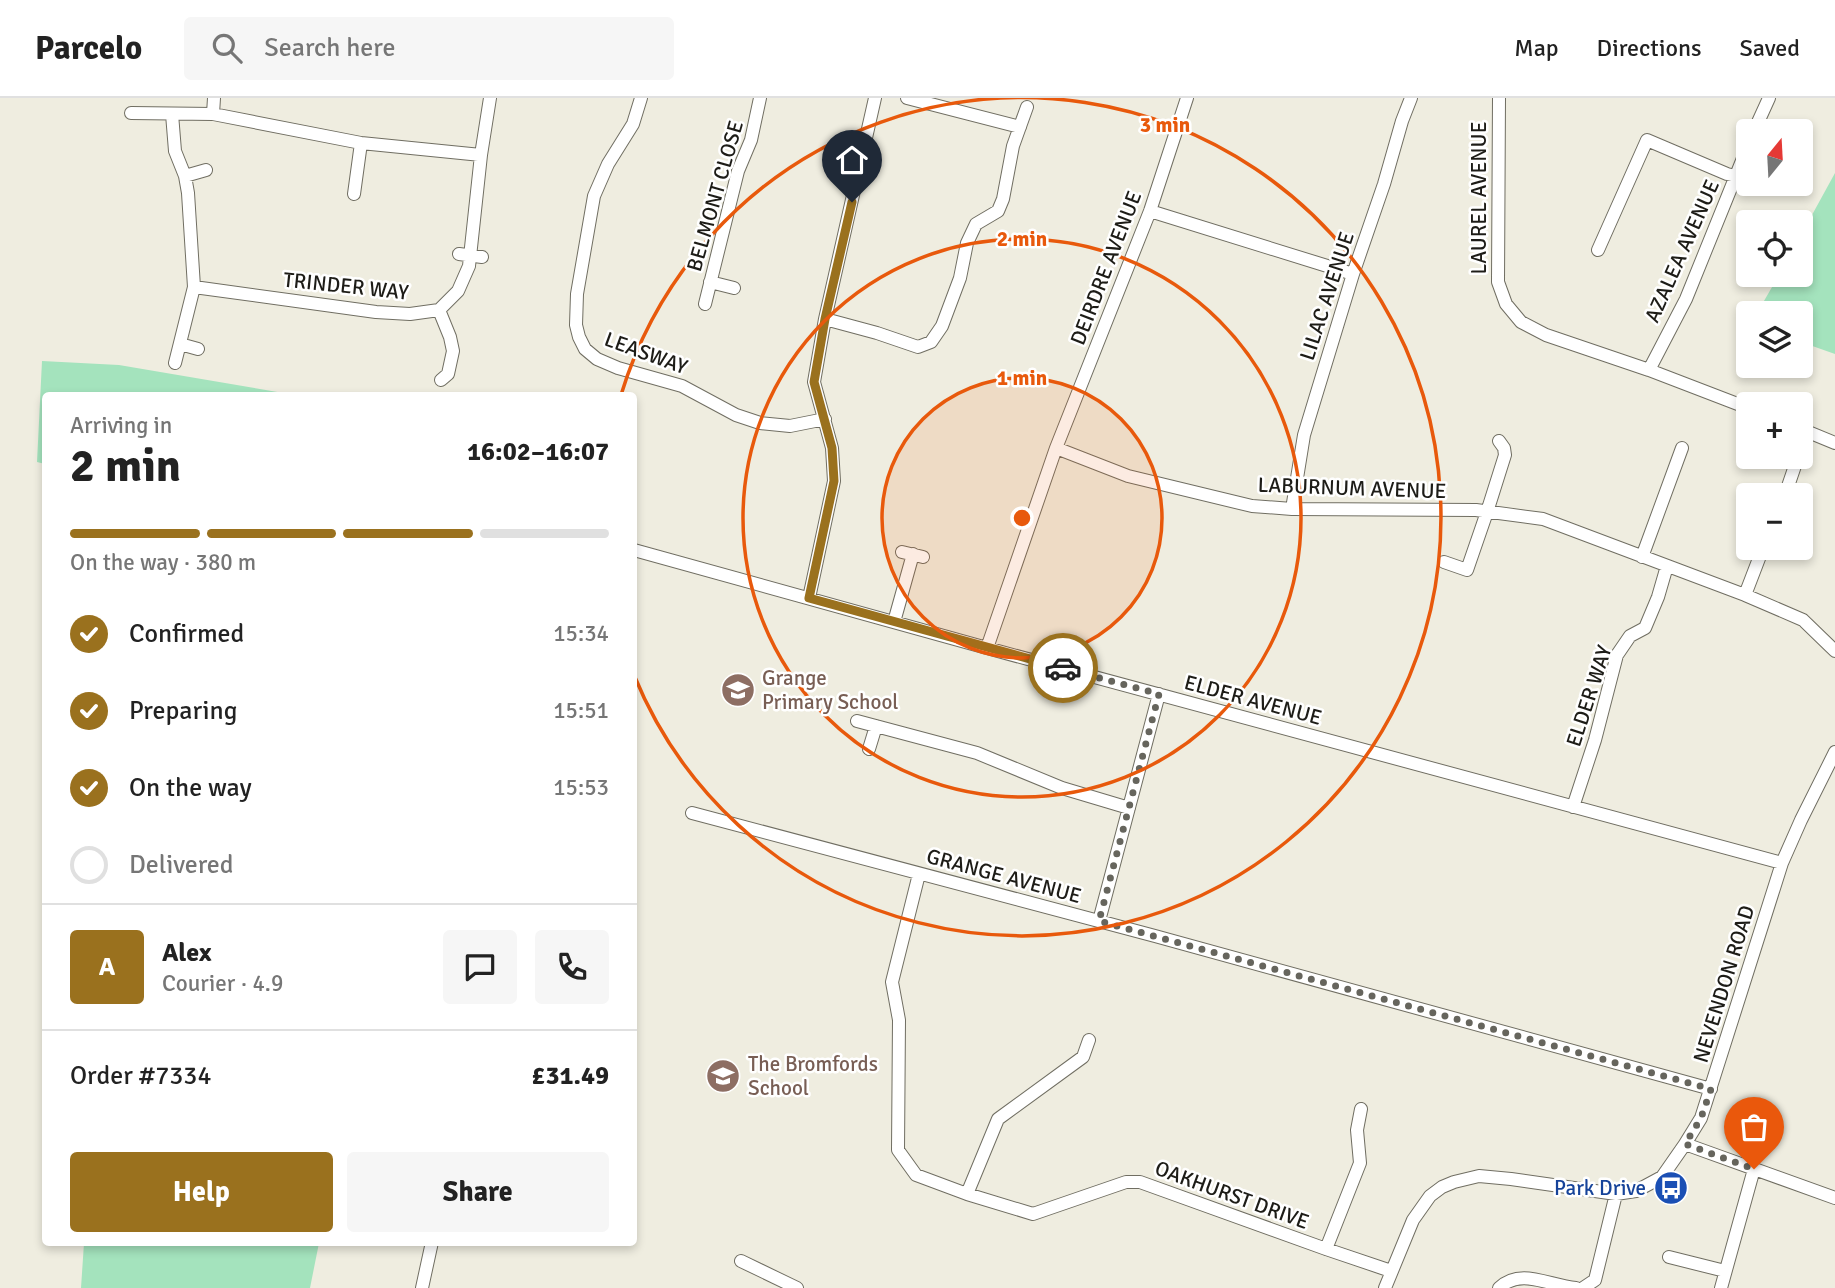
<!DOCTYPE html>
<meta charset="utf-8">
<style>
:root{--surface:#fff;--page:#f6f6f6;--text:#222;--muted:#767676;--line:#e0e0e0;--accent:#9a711e}
body{margin:0;font-family:Signika,sans-serif;background:var(--page);color:var(--text);height:100vh;display:flex;flex-direction:column;font-size:26px;white-space:nowrap}
*{box-sizing:border-box;margin:0}
p{font-size:23px;color:var(--muted)}
.icon{flex:none;width:38px;height:38px;fill:none;stroke:currentColor;stroke-width:2;stroke-linecap:round;stroke-linejoin:round}
.map{position:relative;flex:1;overflow:hidden}
.side{position:absolute;left:42px;top:294px;width:595px;height:854px;display:flex;flex-direction:column;background:var(--surface);border-radius:7px;box-shadow:0 4px 10px #0003}
.side>*{flex:none}
.needle{width:46px;rotate:18deg}
.fabs{position:absolute;left:1736px;top:21px;display:grid;gap:14px}
.fabs a{display:grid;place-items:center;width:77px;height:77px;border-radius:7px;background:var(--surface);box-shadow:0 4px 10px #0003;font-size:35px}
.pin{position:absolute;display:grid;place-items:center;width:60px;height:60px;color:#fff;margin:-72px -30px;border-radius:50% 50% 50% 0;rotate:-45deg;box-shadow:0 0 7px #0007}
.pin .icon{rotate:45deg}
.courier{position:absolute;display:grid;place-items:center;width:70px;height:70px;margin:-35px;border:5px solid #9a711e;border-radius:50%;background:#fff;color:#222;box-shadow:0 2px 9px #0007}
.head em{font-style:normal;font-weight:800}
.head div{display:flex;flex-direction:column-reverse}
.head{display:flex;align-items:center;justify-content:space-between;height:119px;padding:0 28px}
h1{font-size:46px;font-weight:800;line-height:52px}
.bar{display:grid;grid-template-columns:repeat(4,1fr);gap:10px 7px;align-content:center;height:84px;padding:0 28px}
.bar i{height:9px;border-radius:5px;background:var(--line)}
.bar .current{background:var(--accent)}
.bar p{grid-column:span 4}
.line{display:flex;align-items:center;gap:18px;padding:0 28px;border-top:2px solid var(--line)}
.line div{flex:1}
.round{display:grid;place-items:center;flex:none;width:74px;height:74px;border-radius:7px;background:var(--page)}
ol{padding:0 28px;list-style:none}
li{display:flex;align-items:center;gap:21px;height:77px}
li p{margin-inline-start:auto}
li .icon{padding:7px;border-radius:50%;background:var(--accent);color:#fff;stroke-width:4}
li:last-child{color:var(--muted)}
li i{width:38px;height:38px;border:4px solid var(--line);border-radius:50%}
.button{display:flex;gap:14px;margin-top:auto;padding:14px 28px}
.button a{flex:1;height:80px;border-radius:7px;background:var(--accent);color:#fff;font-size:28px;font-weight:800;line-height:80px;text-align:center}
.button a+a{background:var(--page);color:var(--text)}
header{display:flex;align-items:center;gap:42px;box-sizing:border-box;height:98px;padding:0 35px;background:var(--surface);border-bottom:2px solid var(--line)}
header strong{font-size:33px}
nav{display:flex;gap:38px;margin-inline-start:auto;font-size:24px}
.search{width:490px;height:63px;background:var(--page);display:flex;align-items:center;gap:18px;box-sizing:border-box;padding:0 24px;border-radius:7px;color:var(--muted);font-size:26px}
.map>svg:first-child{display:block}
</style>
<header>
<strong>Parcelo</strong>
<div class="search"><svg class="icon" aria-label="search" viewBox="0 0 24 24"><circle cx="10" cy="10" r="6"/><path d="M15 15l6 6"/></svg>Search here</div>
<nav><a>Map</a><a>Directions</a><a>Saved</a></nav>
</header>
<div class="map">
<svg width="1835" height="1190" viewBox="0 0 1835 1190">
<rect width="100%" height="100%" fill="#efede0"/>
<path fill="#a4e3bd" d="M1835 75V256L1801 244V215H1757L1779 177H1801V137Z
M42 263 119 267 295 297 46 298 45 366 37 364Z
M84 1145V1144L319 1145 310 1190H81Z"/>
<g fill="none" stroke-linecap="round" stroke-linejoin="round">
<g stroke="#706e62" stroke-width="14">
<path id="minor" d="M641 0 633 26 608 66 594 98 577 196 576 227 579 239 585 251 597 261 618 270 682 288 736 317 760 325 790 328 825 321
M907 0 1020 29
M1499 0 1498 184 1506 206 1521 224 1546 237 1649 272 1748 310
M131 15 213 16 361 45 481 57
M172 16 175 53 185 78 188 95 194 189 175 265
M213 16 214 0
M1754 33 1769 0
M185 78 206 72
M354 96 361 45
M1150 113 1353 176
M1598 152 1647 42 1727 76 1736 78
M459 156 482 159
M710 184 734 190
M194 189 376 214 410 216 439 212 458 193 469 168 481 57 490 0
M705 206 738 73 751 42 760 0
M439 212 450 239 453 253 448 276 441 282
M825 221 877 235 918 249 931 244 942 228 960 180 967 145 976 126 998 113 1003 101 1013 48 1027 9
M180 246 198 251
M1649 272 1686 201 1748 48
M1801 331 1835 345
M1056 350 1128 378 1252 408 1292 411 1476 412 1543 421 1745 497 1803 522 1835 553
M1801 352 1807 334
M1785 397 1798 359
M1292 411 1304 337 1353 176 1384 86 1402 23 1411 0
M634 452 987 550 1782 765
M902 454 923 459
M1642 459 1682 350
M1444 464 1467 472 1487 414 1505 357 1504 350 1499 343
M1745 497 1763 450
M809 500 834 383 832 350 814 284 825 221 875 0
M894 524 913 456
M987 550 1056 350 1150 113 1187 0
M857 623 977 655 1062 690 1129 710
M869 651 876 628
M1573 709 1595 642 1617 557 1630 538 1645 530 1658 499 1667 468
M692 715 1155 838 1711 991
M919 776 892 884 899 922 898 1052 916 1077 967 1096 1033 1116 1126 1084H1140L1326 1151 1391 1173
M1099 823 1159 596
M1685 1046 1835 1100
M967 1096 998 1021 1083 959 1089 942
M1326 1151 1360 1065 1357 1032 1361 1011
M1669 1159 1725 1173
M741 1163 797 1190
M422 1190 432 1144
M1385 1190 1413 1122 1430 1098 1442 1089 1454 1084 1479 1078 1511 1081 1616 1096 1636 1093 1662 1079 1685 1046 1701 1020 1782 765 1801 722 1835 654
M1499 1190C1521 1169 1549 1188 1576 1190
M1583 1190 1595 1182 1616 1096
M1721 1190 1754 1071"/>
</g>
<use href="#minor" stroke="#fff" stroke-width="12"/>
</g>
<g fill="none" stroke-linecap="round" stroke-linejoin="round">
<path stroke="#66655d" stroke-width="7" stroke-dasharray="0 12.6" d="M1063 570 1159 596 1099 823 1711 991 1701 1020 1685 1046 1754 1071"/>
<path stroke="#9a711e" stroke-width="9" d="M852 104 825 221 814 284 832 350 834 383 809 500 1063 570"/>
</g>
<circle cx="1022" cy="420" r="140" fill="#e8590c" fill-opacity=".12"/>
<g fill="none" stroke="#e8590c" stroke-width="3.5">
<circle cx="1022" cy="420" r="140"/>
<circle cx="1022" cy="420" r="279"/>
<path d="M621 297A419 419 0 1 1 634 577"/>
</g>
<defs>
<g id="school-disc" transform="scale(1.75)"><circle r="9.5" fill="#8d6e63" stroke="#fff"/><path d="M0-5L7-2L0 1L-7-2ZM-4 1L0 2.5L4 1V4Q0 6-4 4Z" fill="#fff"/></g>
<g id="bus-disc" transform="scale(1.75)"><circle r="9.5" fill="#1a4fb4" stroke="#fff"/><path d="M-5-6H5V4H4V6H2V4H-2V6H-4V4H-5ZM-3.5-4V0h7V-4ZM-3.5 1.2v1.5H-2V1.2ZM2 1.2v1.5H3.5V1.2Z" fill="#fff"/></g>
</defs>
<g fill-rule="evenodd">
<use href="#school-disc" x="738" y="592"/>
<use href="#school-disc" x="723" y="978"/>
<use href="#bus-disc" x="1671" y="1090"/>
</g>
<g text-anchor="middle" stroke-width="5" stroke-linejoin="round" paint-order="stroke">
<g font-size="21" fill="#1d1c17" stroke="#fff">
<text transform="translate(715 98) rotate(-74)" y="7">BELMONT CLOSE</text>
<text transform="translate(1479 100) rotate(-90)" y="7">LAUREL AVENUE</text>
<text transform="translate(1682 153) rotate(-66)" y="7">AZALEA AVENUE</text>
<text transform="translate(1106 170) rotate(-69)" y="7">DEIRDRE AVENUE</text>
<text transform="translate(346 188) rotate(6)" y="7">TRINDER WAY</text>
<text transform="translate(1327 198) rotate(-72)" y="7">LILAC AVENUE</text>
<text transform="translate(646 255) rotate(20)" y="7">LEASWAY</text>
<text transform="translate(1352 390) rotate(2)" y="7">LABURNUM AVENUE</text>
<text transform="translate(1589 598) rotate(-72)" y="7">ELDER WAY</text>
<text transform="translate(1253 602) rotate(15)" y="7">ELDER AVENUE</text>
<text transform="translate(1004 778) rotate(15)" y="7">GRANGE AVENUE</text>
<text transform="translate(1724 886) rotate(-73)" y="7">NEVENDON ROAD</text>
<text transform="translate(1232 1097) rotate(20)" y="7">OAKHURST DRIVE</text>
</g>
<g font-size="21" fill="#785e54" stroke="#fff" text-anchor="start">
<text x="762" y="587">Grange<tspan x="762" dy="24">Primary School</tspan></text>
<text x="748" y="973">The Bromfords<tspan x="748" dy="24">School</tspan></text>
</g>
<g font-size="21" fill="#164399" stroke="#fff" text-anchor="end">
<text x="1646" y="1097">Park Drive</text>
</g>
</g>
<circle cx="1022" cy="420" r="10" fill="#e8590c" stroke="#fff" stroke-width="3.5"/>
<g font-size="21" text-anchor="middle" font-weight="bold" fill="#e8590c" stroke="#fff" stroke-width="5" stroke-linejoin="round" paint-order="stroke">
<text x="1165" y="34">3 min</text>
<text x="1022" y="148">2 min</text>
<text x="1022" y="287">1 min</text>
</g>
</svg>
<div class="fabs">
<a><svg class="needle" viewBox="-14 -14 28 28"><path d="M0-13l5 13h-10z" fill="#e53935"/><path d="M0 13l5-13h-10z" fill="#767676"/></svg></a>
<a><svg class="icon" aria-label="locate" viewBox="0 0 24 24"><circle cx="12" cy="12" r="6"/><path d="M12 2v4M12 18v4M2 12h4M18 12h4"/></svg></a>
<a><svg class="icon" aria-label="layers" viewBox="0 0 24 24"><path d="M12 4l9 5-9 5-9-5zM3 14l9 5 9-5"/></svg></a>
<a>+</a>
<a>−</a>
</div>
<div class="pin" style="left:1754px;top:1071px;background:#ea580c"><svg class="icon" aria-label="bag" viewBox="0 0 24 24"><path d="M5 8h14l-1 12H6zM9 8a3 3 0 0 1 6 0"/></svg></div>
<div class="pin" style="left:852px;top:104px;background:#1f2937"><svg class="icon" aria-label="home" viewBox="0 0 24 24"><path d="M3 11l9-7 9 7M6 9v11h12V9"/></svg></div>
<div class="courier" style="left:1063px;top:570px"><svg class="icon" aria-label="car" viewBox="0 0 24 24"><path d="M5 17H2v-5l4-1 3-4h7l3 4 3 1v5h-3M9 17h6M6 11h13"/><circle cx="7" cy="17" r="2"/><circle cx="17" cy="17" r="2"/></svg></div>
<section class="side">
<div class="head"><div><h1>2 min</h1><p>Arriving in</p></div><em>16:02–16:07</em></div>
<div class="bar"><i class="current"></i><i class="current"></i><i class="current"></i><i></i><p>On the way · 380 m</p></div>
<ol>
<li><svg class="icon" aria-label="check" viewBox="0 0 24 24"><path d="M5 12l5 5 9-10"/></svg>Confirmed<p>15:34</p></li>
<li><svg class="icon" aria-label="check" viewBox="0 0 24 24"><path d="M5 12l5 5 9-10"/></svg>Preparing<p>15:51</p></li>
<li><svg class="icon" aria-label="check" viewBox="0 0 24 24"><path d="M5 12l5 5 9-10"/></svg>On the way<p>15:53</p></li>
<li><i></i>Delivered</li>
</ol>
<div class="line" style="height:126px"><b class="round" style="background:var(--accent);color:#fff">A</b><div><b>Alex</b><p>Courier · 4.9</p></div><a class="round"><svg class="icon" aria-label="chat" viewBox="0 0 24 24"><path d="M4 5h16v11H9l-5 4z"/></svg></a><a class="round"><svg class="icon" aria-label="phone" viewBox="0 0 24 24"><path d="M5 4h4l2 5-3 2q2 4 5 5l2-3 5 2v4C11 20 4 13 5 4z"/></svg></a></div>
<div class="line" style="height:91px"><div>Order #7334</div><b>£31.49</b></div>
<div class="button"><a>Help</a><a>Share</a></div>
</section>
</div>
